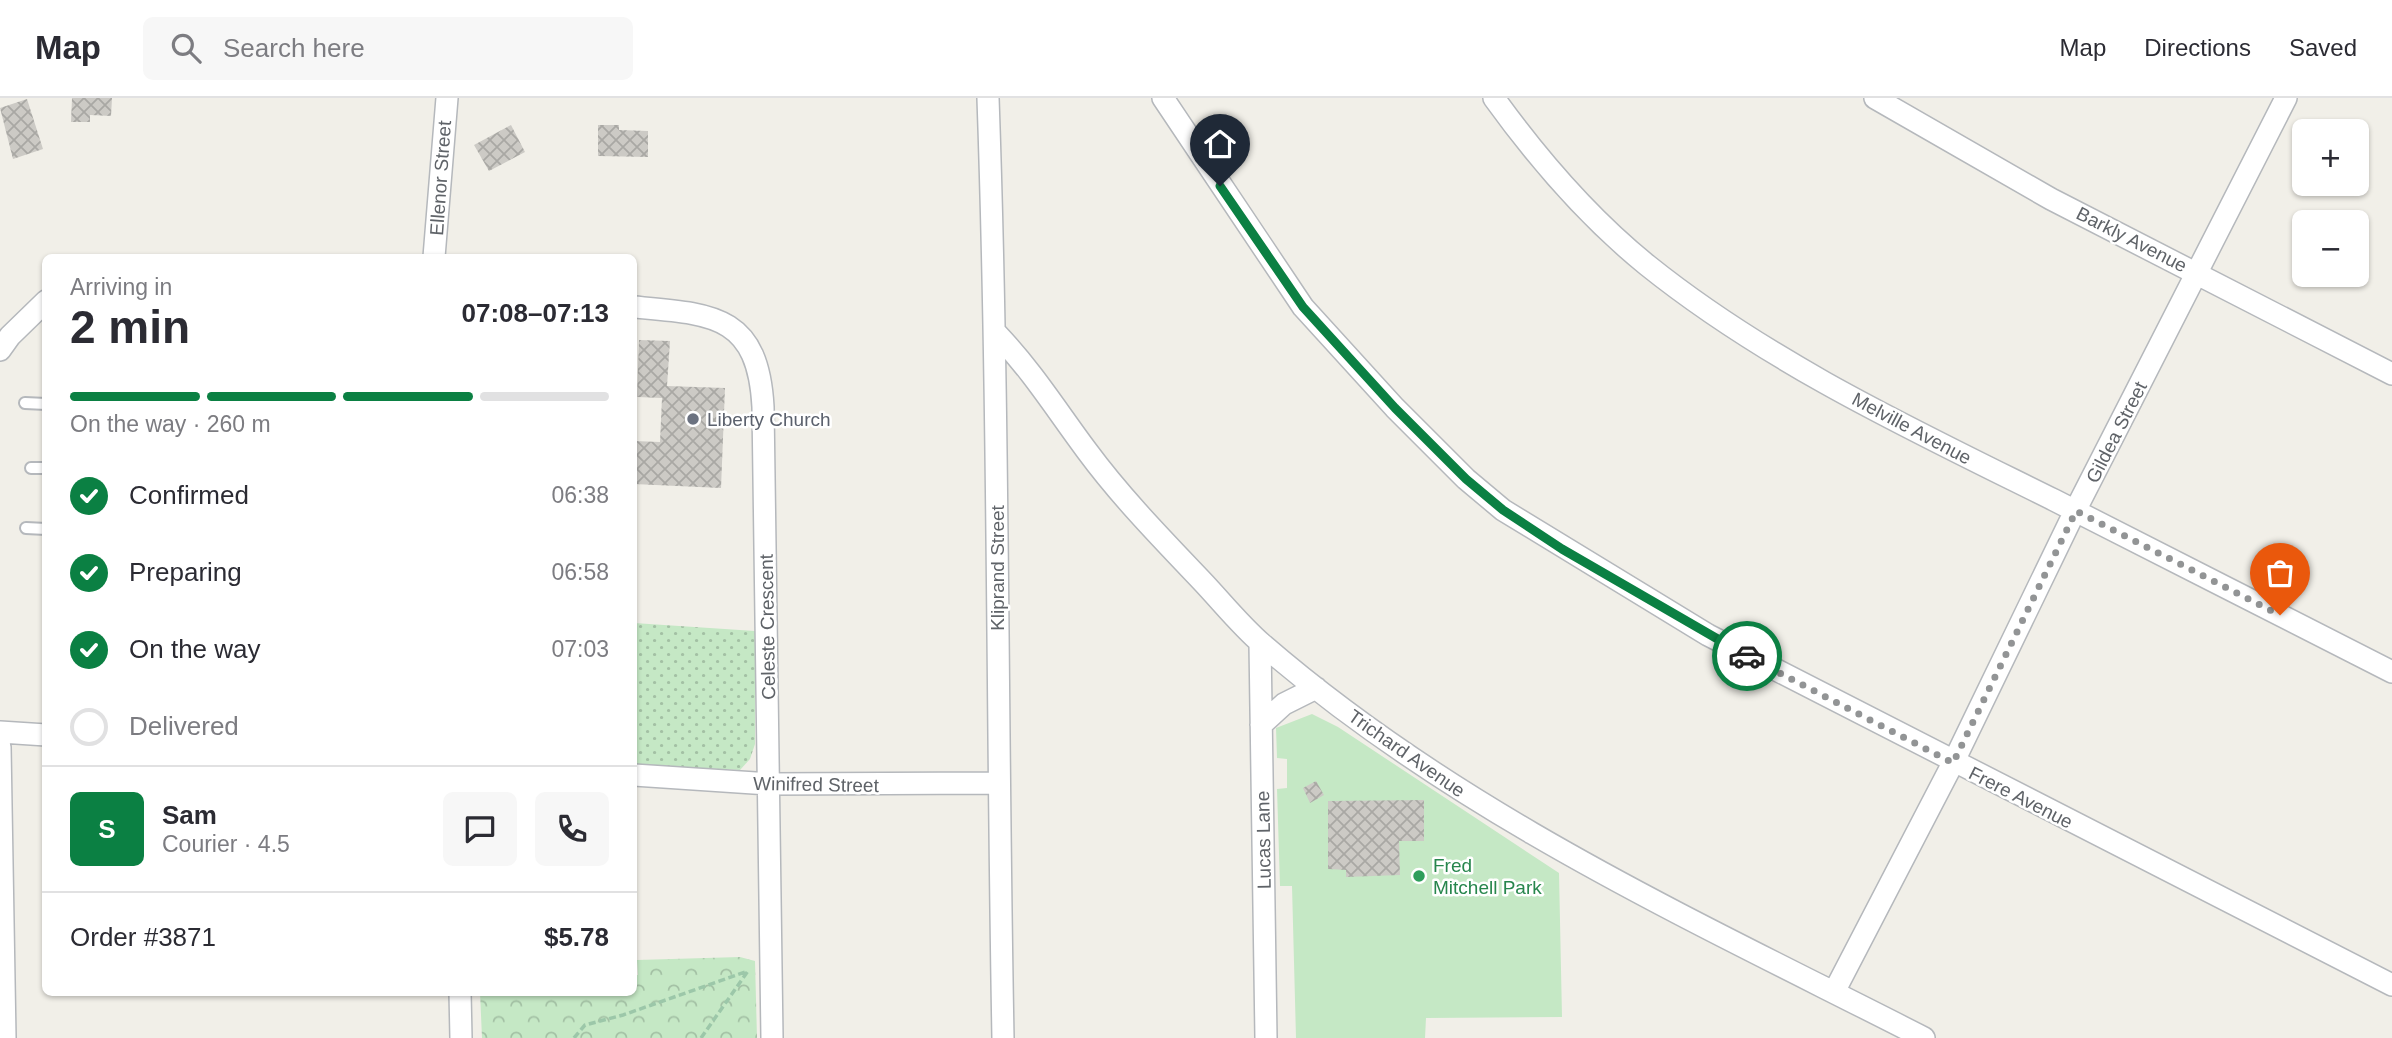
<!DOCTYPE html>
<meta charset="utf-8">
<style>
:root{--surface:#fff;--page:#f7f7f7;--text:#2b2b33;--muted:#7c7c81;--line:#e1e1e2;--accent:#0b8043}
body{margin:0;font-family:Helvetica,sans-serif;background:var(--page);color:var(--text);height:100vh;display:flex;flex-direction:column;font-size:26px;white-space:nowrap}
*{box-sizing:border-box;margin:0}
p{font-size:23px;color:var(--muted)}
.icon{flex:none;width:38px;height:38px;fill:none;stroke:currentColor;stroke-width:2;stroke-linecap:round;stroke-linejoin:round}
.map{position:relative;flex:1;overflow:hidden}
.panel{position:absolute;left:42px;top:156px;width:595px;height:742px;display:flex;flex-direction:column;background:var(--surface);border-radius:10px;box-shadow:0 2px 5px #0004}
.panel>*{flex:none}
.fabs{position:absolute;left:2292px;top:21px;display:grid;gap:14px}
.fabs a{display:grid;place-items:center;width:77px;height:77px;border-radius:10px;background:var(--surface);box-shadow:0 2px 5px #0004;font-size:35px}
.pin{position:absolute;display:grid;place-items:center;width:60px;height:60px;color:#fff;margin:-72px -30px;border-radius:50% 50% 50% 0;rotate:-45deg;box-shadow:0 0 7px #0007}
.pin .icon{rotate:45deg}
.courier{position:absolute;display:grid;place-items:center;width:70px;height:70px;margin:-35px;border:5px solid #0b8043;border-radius:50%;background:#fff;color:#222;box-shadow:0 2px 9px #0007}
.headline em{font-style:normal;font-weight:700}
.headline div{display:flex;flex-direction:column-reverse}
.headline{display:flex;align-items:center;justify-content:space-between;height:119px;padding:0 28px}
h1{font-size:46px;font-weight:700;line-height:52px}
.bar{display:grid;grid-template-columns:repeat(4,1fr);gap:10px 7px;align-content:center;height:84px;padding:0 28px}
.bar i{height:9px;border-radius:5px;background:var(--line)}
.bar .current{background:var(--accent)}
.bar p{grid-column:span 4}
.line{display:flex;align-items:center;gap:18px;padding:0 28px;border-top:2px solid var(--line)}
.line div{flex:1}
.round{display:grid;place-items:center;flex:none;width:74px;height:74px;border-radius:10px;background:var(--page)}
ol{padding:0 28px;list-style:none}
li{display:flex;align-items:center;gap:21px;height:77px}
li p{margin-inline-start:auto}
li .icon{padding:7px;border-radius:50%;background:var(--accent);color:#fff;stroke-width:4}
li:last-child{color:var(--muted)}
li i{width:38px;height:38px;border:4px solid var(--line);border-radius:50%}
header{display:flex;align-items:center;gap:42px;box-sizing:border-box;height:98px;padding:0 35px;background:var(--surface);border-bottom:2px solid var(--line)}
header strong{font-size:33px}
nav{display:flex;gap:38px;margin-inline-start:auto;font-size:24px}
.search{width:490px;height:63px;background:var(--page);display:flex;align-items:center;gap:18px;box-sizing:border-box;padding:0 24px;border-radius:10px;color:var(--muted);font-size:26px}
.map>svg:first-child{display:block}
</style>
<header>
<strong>Map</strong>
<div class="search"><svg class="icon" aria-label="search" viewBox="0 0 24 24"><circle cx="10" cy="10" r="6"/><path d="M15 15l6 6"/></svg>Search here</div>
<nav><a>Map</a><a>Directions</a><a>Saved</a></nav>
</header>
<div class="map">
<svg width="2392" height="940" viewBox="0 0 2392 940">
<defs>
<pattern id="grass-dots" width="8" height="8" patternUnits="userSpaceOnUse" patternTransform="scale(1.75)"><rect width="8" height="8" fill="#c5e8c5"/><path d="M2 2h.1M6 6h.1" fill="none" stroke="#a3c0a4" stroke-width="1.8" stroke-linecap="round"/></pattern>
<pattern id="forest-crowns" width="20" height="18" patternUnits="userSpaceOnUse" patternTransform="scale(1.75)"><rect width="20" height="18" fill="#c5e8c5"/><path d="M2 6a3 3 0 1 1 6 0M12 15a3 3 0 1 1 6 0" fill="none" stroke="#a3c0a4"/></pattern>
<pattern id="building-cross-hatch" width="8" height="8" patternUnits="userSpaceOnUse" patternTransform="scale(1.75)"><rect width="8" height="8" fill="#cccac5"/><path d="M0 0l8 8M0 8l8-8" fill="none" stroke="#a9a8a4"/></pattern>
</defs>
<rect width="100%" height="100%" fill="#f1efe8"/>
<path fill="url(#grass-dots)" d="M634 525 755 533V646L750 661 740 672 634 667Z"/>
<path fill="url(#forest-crowns)" d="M740 859 755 863 757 940H482L480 894H634V877H638L637 862Z"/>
<path fill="#c5e8c5" d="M1312 616 1338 629 1559 775 1562 919 1426 920 1425 940H1296L1292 788H1280L1277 691 1287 690V661L1277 660 1276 630Z"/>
<path fill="url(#building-cross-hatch)" d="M72 0H112L111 18 90 17V24H71Z
M27 1 43 51 13 61 0 10Z
M511 27 525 54 489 73 474 47Z
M598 27H619V32L648 33V59L598 58Z
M639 242 670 243 667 288 725 290 721 390 634 386V343L660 344 662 300 637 299Z
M1316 683 1324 697 1310 705 1303 690Z
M1424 702V743H1399L1400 777 1346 779V772L1328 771V703Z"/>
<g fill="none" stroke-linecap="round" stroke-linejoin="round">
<g stroke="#b5b8bc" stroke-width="14">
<path id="service" d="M25 305 46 306
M31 370H46
M26 430 46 431"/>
</g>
<g stroke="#b5b8bc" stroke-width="24">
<path id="minor" d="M988 0C999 313 997 627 1003 940
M1163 0 1303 209 1395 310 1466 381 1503 412 1708 537 2392 887
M1494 0C1538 61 1589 120 1647 167 1769 265 1915 333 2054 402 2167 459 2279 517 2392 574
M1875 0 2051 101 2392 276
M434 159 447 0
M634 209C712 216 758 216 763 309L772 940
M996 235C1033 274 1055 310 1087 353 1121 399 1161 440 1201 482 1221 503 1240 527 1262 546 1458 716 1695 823 1924 940
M0 252 10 238 46 203
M1260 545 1266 940
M1261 627 1284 606 1316 590
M0 634 46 637
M0 649 5 940
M634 677 770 686 998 685
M460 894 461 940
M1834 894 1953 665 2075 413 2286 0"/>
</g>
<path stroke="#9cc7a9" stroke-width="3.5" stroke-dasharray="7 3.5" stroke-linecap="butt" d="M574 940 585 927 623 917 748 873
M701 940 748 873"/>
<use href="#service" stroke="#fff" stroke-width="10"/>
<use href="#minor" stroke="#fff" stroke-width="21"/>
</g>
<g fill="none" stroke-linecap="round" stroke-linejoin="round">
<path stroke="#929495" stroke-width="7" stroke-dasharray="0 12.6" d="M1747 558 1953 665 2076 413 2280 517"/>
<path stroke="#0b8043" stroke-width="9" d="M1220 88 1303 209 1395 310 1466 381 1503 412 1562 451 1747 558"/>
</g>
<circle fill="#6b7280" stroke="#fff" stroke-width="2.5" cx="693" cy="321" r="7"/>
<circle fill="#2e9e5b" stroke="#fff" stroke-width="2.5" cx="1419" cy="778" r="7"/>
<g text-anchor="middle" stroke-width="5" stroke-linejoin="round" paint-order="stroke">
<g font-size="19" fill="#5f6368" stroke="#fff">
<text transform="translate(440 80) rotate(-86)" y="7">Ellenor Street</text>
<text transform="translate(2132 141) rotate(27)" y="7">Barkly Avenue</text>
<text transform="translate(1912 330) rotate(28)" y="7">Melville Avenue</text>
<text transform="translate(2116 334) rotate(-63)" y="7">Gildea Street</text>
<text transform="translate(997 470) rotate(-90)" y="7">Kliprand Street</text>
<text transform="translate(767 529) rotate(-91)" y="7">Celeste Crescent</text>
<text transform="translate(1407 655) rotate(35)" y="7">Trichard Avenue</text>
<text transform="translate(816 686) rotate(1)" y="7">Winifred Street</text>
<text transform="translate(2021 699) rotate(27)" y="7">Frere Avenue</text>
<text transform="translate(1263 742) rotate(-91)" y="7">Lucas Lane</text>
</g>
<g font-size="19" fill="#5b616d" stroke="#fff" text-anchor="start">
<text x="707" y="328">Liberty Church</text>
</g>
<g font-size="19" fill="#27864d" stroke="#fff" text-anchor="start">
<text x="1433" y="774">Fred<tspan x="1433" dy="22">Mitchell Park</tspan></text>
</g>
</g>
</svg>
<div class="fabs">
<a>+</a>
<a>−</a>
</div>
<div class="pin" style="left:2280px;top:517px;background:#ea580c"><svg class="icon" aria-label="bag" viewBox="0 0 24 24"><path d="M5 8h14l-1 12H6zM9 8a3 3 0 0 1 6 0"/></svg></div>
<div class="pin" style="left:1220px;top:88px;background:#1f2937"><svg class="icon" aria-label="home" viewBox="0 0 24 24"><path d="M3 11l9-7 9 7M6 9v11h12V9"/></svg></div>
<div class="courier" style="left:1747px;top:558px"><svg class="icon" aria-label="car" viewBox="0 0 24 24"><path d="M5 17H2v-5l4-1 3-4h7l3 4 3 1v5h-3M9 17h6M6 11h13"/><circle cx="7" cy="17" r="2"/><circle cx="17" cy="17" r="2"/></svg></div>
<section class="panel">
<div class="headline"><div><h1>2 min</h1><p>Arriving in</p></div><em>07:08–07:13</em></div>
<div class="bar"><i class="current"></i><i class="current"></i><i class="current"></i><i></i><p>On the way · 260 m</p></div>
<ol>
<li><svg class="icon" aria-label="check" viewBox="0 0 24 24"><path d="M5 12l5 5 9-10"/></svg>Confirmed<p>06:38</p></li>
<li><svg class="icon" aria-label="check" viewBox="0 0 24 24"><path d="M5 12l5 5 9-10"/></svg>Preparing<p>06:58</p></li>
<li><svg class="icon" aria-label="check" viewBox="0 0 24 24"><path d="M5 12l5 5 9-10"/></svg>On the way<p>07:03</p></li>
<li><i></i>Delivered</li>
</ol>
<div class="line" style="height:126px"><b class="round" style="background:var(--accent);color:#fff">S</b><div><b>Sam</b><p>Courier · 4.5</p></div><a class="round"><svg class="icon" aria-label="chat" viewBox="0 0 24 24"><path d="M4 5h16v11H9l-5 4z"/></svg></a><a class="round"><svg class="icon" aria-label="phone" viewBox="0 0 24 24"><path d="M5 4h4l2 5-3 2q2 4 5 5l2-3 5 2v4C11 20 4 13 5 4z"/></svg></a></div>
<div class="line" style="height:91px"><div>Order #3871</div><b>$5.78</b></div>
</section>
</div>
